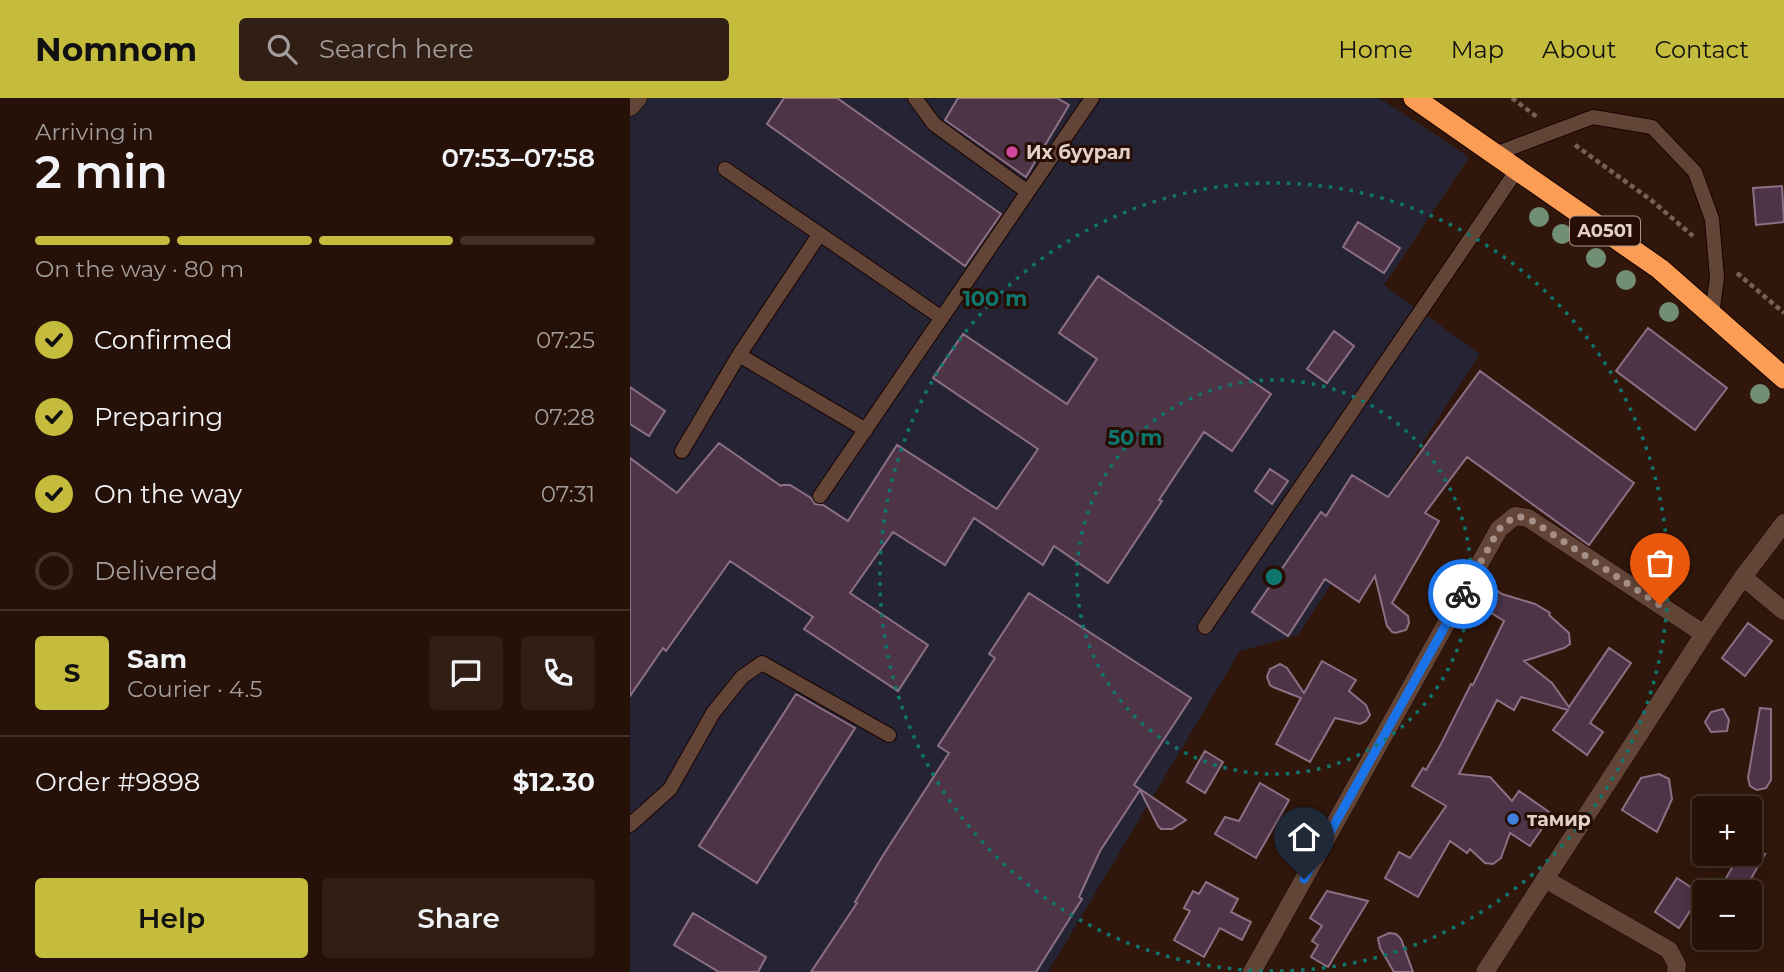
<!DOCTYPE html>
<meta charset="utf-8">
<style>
:root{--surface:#251108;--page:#311f16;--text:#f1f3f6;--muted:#a39d9c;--line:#423129;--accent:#c5bc3d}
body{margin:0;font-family:Montserrat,sans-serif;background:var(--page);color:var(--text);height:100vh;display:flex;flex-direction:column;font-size:26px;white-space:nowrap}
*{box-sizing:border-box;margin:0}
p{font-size:23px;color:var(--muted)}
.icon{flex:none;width:38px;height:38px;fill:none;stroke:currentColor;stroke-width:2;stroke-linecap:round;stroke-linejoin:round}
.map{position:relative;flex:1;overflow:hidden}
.side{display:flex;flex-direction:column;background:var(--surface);width:630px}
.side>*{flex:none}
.tools{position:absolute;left:1062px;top:698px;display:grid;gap:14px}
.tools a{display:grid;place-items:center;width:70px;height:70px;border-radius:7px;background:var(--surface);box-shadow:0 4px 18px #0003,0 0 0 2px var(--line);font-size:35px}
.pin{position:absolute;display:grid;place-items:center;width:60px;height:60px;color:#fff;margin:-72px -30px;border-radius:50% 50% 50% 0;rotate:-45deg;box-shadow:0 0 7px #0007}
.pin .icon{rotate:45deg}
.courier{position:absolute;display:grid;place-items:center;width:70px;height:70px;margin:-35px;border:5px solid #1a73e8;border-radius:50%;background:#fff;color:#222;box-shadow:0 2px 9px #0007}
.overview em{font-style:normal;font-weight:600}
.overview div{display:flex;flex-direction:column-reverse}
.overview{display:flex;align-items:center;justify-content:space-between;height:119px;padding:0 35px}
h1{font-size:46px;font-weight:600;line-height:52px}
.bar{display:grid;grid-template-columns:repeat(4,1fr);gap:10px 7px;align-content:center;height:84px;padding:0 35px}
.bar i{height:9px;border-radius:5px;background:var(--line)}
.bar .on{background:var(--accent)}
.bar p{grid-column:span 4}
.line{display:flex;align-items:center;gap:18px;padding:0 35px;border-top:2px solid var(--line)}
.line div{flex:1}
.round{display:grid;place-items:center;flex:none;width:74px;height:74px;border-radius:7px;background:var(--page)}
ol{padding:0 35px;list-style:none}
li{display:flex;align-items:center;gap:21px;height:77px}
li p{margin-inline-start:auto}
li .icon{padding:7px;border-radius:50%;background:var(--accent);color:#111;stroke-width:4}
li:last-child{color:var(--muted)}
li i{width:38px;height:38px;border:4px solid var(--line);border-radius:50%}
.primary-button{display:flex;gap:14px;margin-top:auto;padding:14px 35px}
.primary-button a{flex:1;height:80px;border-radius:7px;background:var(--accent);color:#111;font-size:28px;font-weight:600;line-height:80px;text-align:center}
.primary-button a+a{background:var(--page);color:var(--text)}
header{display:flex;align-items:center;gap:42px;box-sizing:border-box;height:98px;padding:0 35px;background:var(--accent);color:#111}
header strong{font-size:33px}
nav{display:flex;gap:38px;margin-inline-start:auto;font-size:24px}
.search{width:490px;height:63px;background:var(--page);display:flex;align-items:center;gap:18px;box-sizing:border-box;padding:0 24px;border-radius:7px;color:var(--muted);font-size:26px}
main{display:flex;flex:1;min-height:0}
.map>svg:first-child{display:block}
</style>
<header>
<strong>Nomnom</strong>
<div class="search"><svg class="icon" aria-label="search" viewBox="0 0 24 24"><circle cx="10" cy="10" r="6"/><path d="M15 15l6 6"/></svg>Search here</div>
<nav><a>Home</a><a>Map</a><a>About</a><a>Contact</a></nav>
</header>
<main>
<section class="side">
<div class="overview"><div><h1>2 min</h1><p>Arriving in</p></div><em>07:53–07:58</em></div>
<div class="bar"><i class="on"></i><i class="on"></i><i class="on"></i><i></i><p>On the way · 80 m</p></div>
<ol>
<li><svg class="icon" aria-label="check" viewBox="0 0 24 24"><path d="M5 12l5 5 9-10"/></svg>Confirmed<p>07:25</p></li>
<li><svg class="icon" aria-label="check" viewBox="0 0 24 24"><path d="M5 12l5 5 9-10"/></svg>Preparing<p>07:28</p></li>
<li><svg class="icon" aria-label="check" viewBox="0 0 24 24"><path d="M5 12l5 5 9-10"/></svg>On the way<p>07:31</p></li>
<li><i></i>Delivered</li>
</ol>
<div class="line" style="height:126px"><b class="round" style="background:var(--accent);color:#111">S</b><div><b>Sam</b><p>Courier · 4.5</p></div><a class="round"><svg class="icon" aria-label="chat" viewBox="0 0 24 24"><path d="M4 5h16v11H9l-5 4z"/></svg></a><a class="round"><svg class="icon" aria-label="phone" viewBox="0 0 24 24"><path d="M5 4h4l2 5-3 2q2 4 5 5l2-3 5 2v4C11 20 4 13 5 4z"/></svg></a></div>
<div class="line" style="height:91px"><div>Order #9898</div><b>$12.30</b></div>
<div class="primary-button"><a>Help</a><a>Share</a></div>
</section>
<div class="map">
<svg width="1154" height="874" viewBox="0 0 1154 874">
<rect width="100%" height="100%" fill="#31170b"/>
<path fill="#262434" d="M0 0H749L839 59 754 187 850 256 668 537 610 553 418 874H0Z"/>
<path fill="#4d3447" stroke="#8c7085" stroke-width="2" d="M154 0H207L371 116 335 168 137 26Z
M328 0H427L439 7 396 79 315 22Z
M1152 88 1154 124 1126 127 1123 90Z
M728 124 770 150 754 175 713 149Z
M468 178 641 296 602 353 574 334 529 402 532 403 478 485 424 448 413 467 344 420 315 467 263 434 220 495 298 547 268 593 174 531 183 519 100 463 36 553 33 550 0 598V360L47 395 89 345 151 388 152 387H160L181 400 185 406 193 407 218 423 267 347 367 411 408 351 303 280 333 236 437 306 467 261 429 235Z
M1018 230 1097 290 1065 332 986 273Z
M704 233 724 248 697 285 677 271Z
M850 273 1004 385 959 447 837 359 795 415 809 423 762 505 778 518 779 525 776 532 765 535 762 534 757 528 745 478 729 504 695 481 658 538 622 514 691 414 696 418 722 377 758 399Z
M0 289 35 313 19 338 0 326Z
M640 371 658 383 642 406 625 393Z
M865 491 872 496 905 506 920 515 919 517 939 535 940 546 934 550 894 563 922 585 939 609 979 550 1001 565 960 625 973 634 957 657 923 632 938 612 891 599 884 612 867 602 829 676 860 679 882 703 889 693 922 716 900 748 880 735 871 760 863 766 855 765 840 751 837 755 820 743 788 799 755 780 769 754 780 760 816 708 782 688 793 670 796 672 811 646 841 586 843 587 874 523 855 511 851 505 852 499 854 494Z
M399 495 561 600 504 687 556 722 542 731H531L528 728 510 692 470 753 449 799 452 801 406 874H181L227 805 225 804 252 759 319 655 308 648 365 560 359 556Z
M1118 525 1142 543 1115 578 1092 560Z
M692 563 726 582 719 593 736 607 740 617 736 623 730 626 705 620 680 664 646 646 671 600 643 589 640 587 637 579 640 571 650 566 657 570 674 595Z
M166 596 225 630 127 785 69 748Z
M1130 610 1141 611V682L1136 690 1127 692 1120 688 1118 680Z
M1093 611 1099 622 1097 633 1081 634 1075 624 1081 614Z
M575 653 593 664 575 695 557 684Z
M1029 676 1039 681 1042 701 1027 734 992 712 1011 680Z
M630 685 659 702 626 760 585 736 595 719 609 723Z
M1110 756H1135L1114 793 1095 782Z
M1047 780 1071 796 1049 830 1025 814Z
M576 784 608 801 601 814 621 824 612 842 590 830 574 859 544 842 560 813 554 810 563 793 569 796Z
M697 793 738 803 698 869 681 859 688 847 682 843 692 828 680 820Z
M63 815 136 859 128 874H89L44 847Z
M759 835 766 836 771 841 783 874H764L750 850 748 840Z"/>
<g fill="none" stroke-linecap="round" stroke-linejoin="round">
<g stroke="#170300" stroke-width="16">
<path id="lane" d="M285 0 304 26 398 94
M865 56 963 19 1022 29 1065 74 1082 121 1087 180 1082 216
M95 71 312 220
M109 257 236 332
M52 353 109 257 189 137
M190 398 462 0
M575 529 887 72
M0 727 40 691 83 615 112 579 132 565 259 637"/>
</g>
<g stroke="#170300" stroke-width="19">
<path id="street" d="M0 9 8 0
M1113 479 1154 513
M915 781 1039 852 1047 867 1046 874
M622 874 869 431 885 418 898 420 1074 536"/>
</g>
<g stroke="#170300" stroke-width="19">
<path id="secondary" d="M855 874 1074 536 1113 479 1154 425"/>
</g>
<g stroke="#170300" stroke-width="23">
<path id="highway" d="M784 0 1030 171 1154 280"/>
</g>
<path stroke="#776055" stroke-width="4.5" stroke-dasharray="5 3.5" stroke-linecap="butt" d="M882 0 907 19
M945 47 1021 102 1063 138
M1107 175 1154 215"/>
<use href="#lane" stroke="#634538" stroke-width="14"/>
<use href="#street" stroke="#634538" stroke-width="18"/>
<use href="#secondary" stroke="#634538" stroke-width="18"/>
<use href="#highway" stroke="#fc9d55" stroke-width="21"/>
</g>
<g fill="#708f74">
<circle cx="909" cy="119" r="10"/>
<circle cx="932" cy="136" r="10"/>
<circle cx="966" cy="160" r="10"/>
<circle cx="996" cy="182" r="10"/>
<circle cx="1039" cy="214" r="10"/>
<circle cx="1130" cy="296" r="10"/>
</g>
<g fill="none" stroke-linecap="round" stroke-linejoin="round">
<path stroke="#a58f86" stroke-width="7" stroke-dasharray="0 12.6" d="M833 496 869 431 885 418 898 420 1030 507"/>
<path stroke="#1a73e8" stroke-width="9" d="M674 781 833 496"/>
</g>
<g fill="none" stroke="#0f766e" stroke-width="3.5" stroke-dasharray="3.5 7">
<circle cx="644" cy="479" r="197"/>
<circle cx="644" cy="479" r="394"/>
</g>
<circle fill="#d1479c" stroke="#260e04" stroke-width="2.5" cx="382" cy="54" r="7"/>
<circle fill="#3f7fe0" stroke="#260e04" stroke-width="2.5" cx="883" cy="721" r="7"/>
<g text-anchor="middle" stroke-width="6" stroke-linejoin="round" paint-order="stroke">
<rect fill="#260e04" stroke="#aa968d" stroke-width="2" x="940" y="118.5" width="70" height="29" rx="5"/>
<g font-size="18" font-weight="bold" fill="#e3d0c8">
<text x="975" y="139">A0501</text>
</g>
<g font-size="19" font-weight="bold" fill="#e3d0c8" stroke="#260e04" text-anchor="start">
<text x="396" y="61">Их буурал</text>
<text x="897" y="728">тамир</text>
</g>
</g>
<circle cx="644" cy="479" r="10" fill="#0f766e" stroke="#260e04" stroke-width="3.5"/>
<g font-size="21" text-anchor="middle" font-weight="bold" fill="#0f766e" stroke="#260e04" stroke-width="6" stroke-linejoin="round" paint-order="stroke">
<text x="365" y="208">100 m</text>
<text x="505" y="347">50 m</text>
</g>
</svg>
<div class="tools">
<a>+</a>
<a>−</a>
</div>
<div class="pin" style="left:1030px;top:507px;background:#ea580c"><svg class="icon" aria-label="bag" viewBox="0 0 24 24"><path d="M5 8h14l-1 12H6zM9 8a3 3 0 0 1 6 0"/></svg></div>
<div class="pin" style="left:674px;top:781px;background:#1f2937"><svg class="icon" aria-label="home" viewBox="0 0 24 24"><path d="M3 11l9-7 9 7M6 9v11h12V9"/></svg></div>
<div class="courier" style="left:833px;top:496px"><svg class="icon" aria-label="bike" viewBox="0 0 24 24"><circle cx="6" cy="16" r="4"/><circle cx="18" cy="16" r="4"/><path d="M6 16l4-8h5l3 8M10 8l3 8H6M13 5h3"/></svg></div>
</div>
</main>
